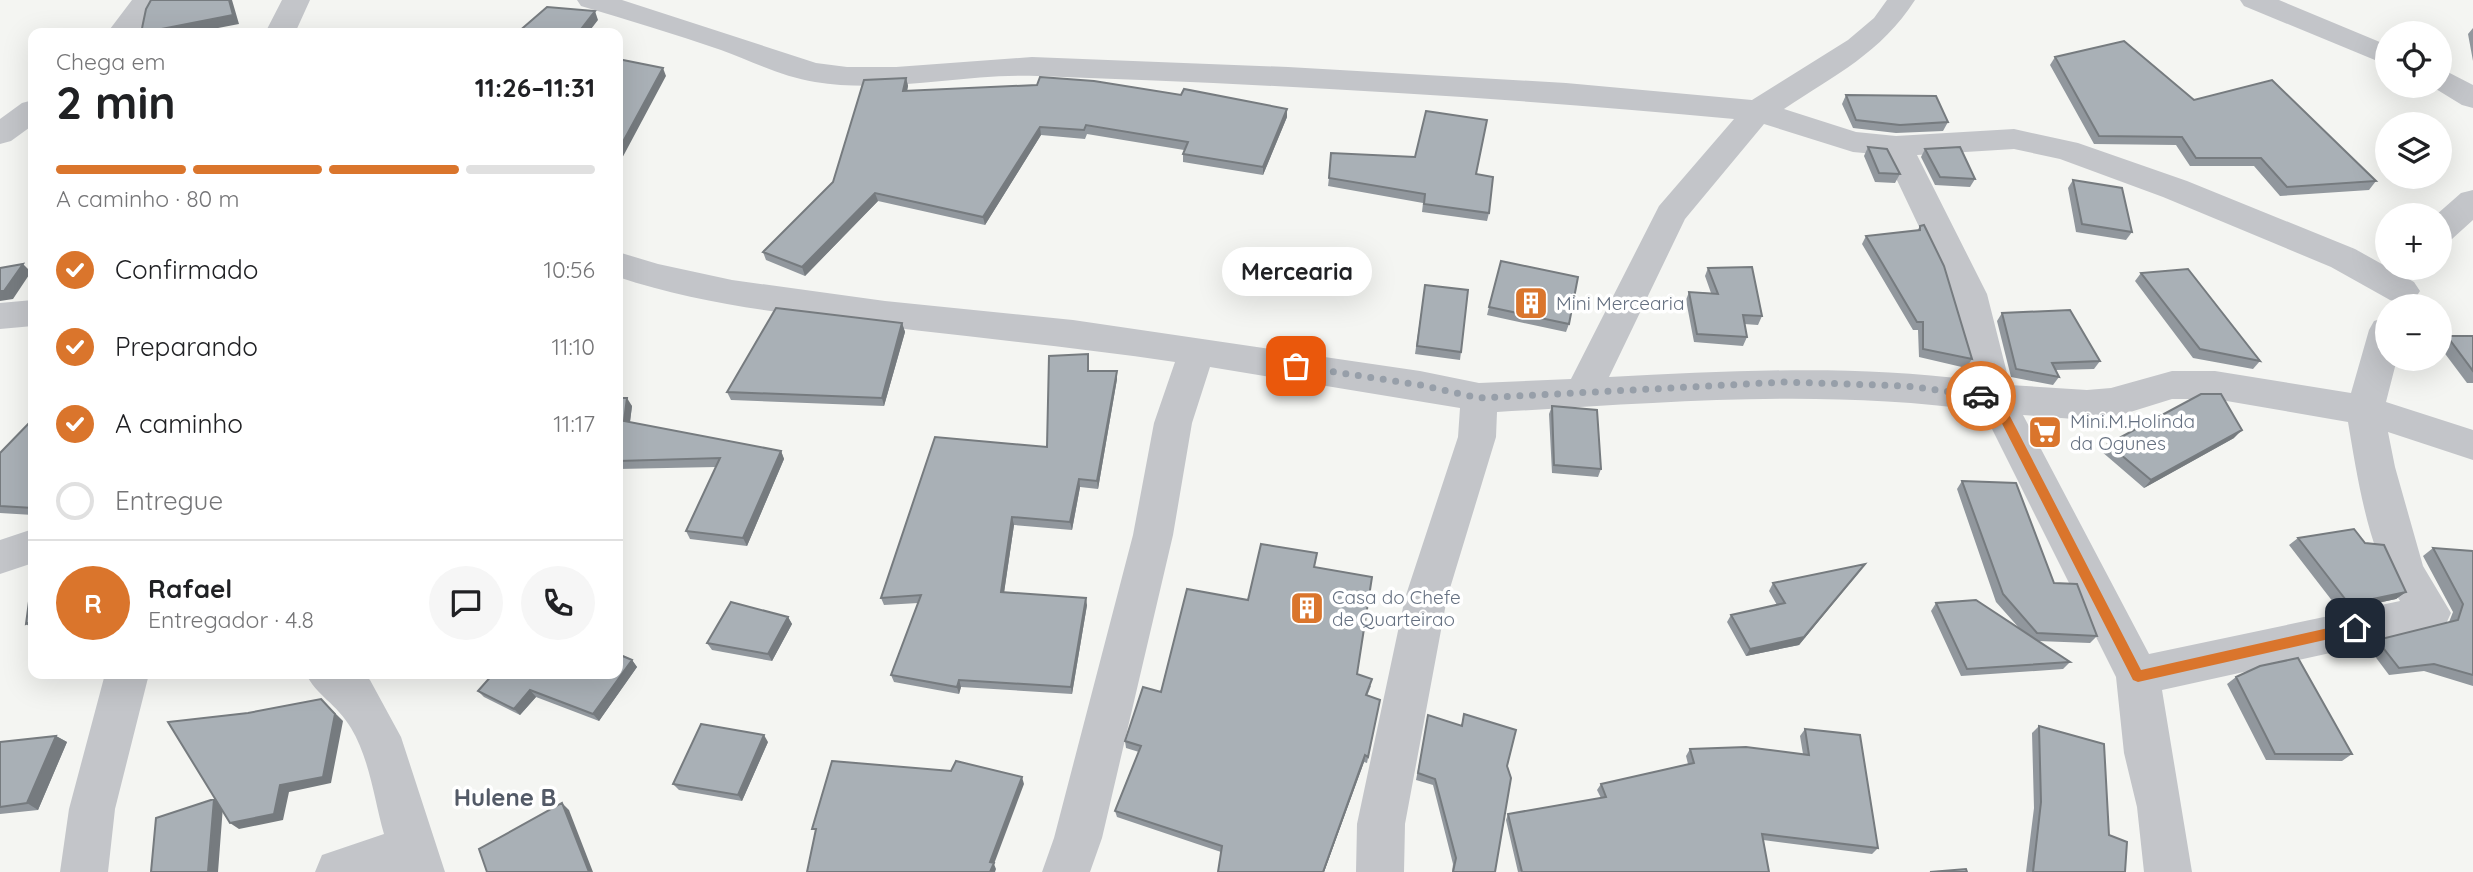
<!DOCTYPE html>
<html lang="pt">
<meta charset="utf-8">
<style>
:root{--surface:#fff;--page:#f6f6f6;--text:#202124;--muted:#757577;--line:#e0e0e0;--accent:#da752c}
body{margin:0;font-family:Quicksand,sans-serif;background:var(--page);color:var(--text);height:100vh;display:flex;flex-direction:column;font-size:26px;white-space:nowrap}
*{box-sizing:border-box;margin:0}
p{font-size:23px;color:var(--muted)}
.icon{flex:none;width:38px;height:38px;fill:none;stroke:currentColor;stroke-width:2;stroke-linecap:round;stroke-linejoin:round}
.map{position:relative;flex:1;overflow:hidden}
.details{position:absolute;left:28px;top:28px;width:595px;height:651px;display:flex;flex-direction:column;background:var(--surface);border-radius:14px;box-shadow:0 7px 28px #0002}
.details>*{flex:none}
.tools{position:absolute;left:2375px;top:21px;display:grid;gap:14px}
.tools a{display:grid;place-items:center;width:77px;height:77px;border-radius:50%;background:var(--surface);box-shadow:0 7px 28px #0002;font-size:35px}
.pin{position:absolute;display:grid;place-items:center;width:60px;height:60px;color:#fff;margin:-30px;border-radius:14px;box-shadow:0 4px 10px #0006}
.courier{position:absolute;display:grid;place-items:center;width:70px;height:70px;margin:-35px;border:5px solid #da752c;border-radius:50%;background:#fff;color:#222;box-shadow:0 2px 9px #0007}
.bubble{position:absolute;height:49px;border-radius:24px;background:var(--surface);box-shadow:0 7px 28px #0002;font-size:23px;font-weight:800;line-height:49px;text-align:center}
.headline em{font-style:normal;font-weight:800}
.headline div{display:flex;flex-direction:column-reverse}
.headline{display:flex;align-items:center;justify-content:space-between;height:119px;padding:0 28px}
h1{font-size:46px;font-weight:800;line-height:52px}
.bar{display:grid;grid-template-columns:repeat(4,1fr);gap:10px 7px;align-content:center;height:84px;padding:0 28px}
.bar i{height:9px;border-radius:5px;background:var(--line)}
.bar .current{background:var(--accent)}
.bar p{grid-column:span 4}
.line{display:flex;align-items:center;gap:18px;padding:0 28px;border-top:2px solid var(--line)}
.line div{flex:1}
.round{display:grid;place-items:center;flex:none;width:74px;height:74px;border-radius:37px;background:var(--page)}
ol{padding:0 28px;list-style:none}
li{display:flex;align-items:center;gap:21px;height:77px}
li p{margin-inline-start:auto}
li .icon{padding:7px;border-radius:50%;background:var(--accent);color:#fff;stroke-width:4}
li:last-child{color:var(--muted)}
li i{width:38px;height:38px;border:4px solid var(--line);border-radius:50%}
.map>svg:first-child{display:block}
</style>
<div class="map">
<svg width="2473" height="872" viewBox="0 0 2473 872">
<rect width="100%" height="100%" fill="#f4f5f2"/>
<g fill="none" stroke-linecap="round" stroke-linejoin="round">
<path fill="#c3c5c9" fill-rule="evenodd" d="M132 0H161L137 33H107Z
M282 0H310L295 33H265Z
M577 0H622L816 63 847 67H896L1032 57 1288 67 1566 83 1752 100 1848 40 1874 18 1887 0H1915C1881 53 1835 75 1784 109L1856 132 1896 136 2014 129 2078 143 2187 181 2355 249 2414 282 2420 291 2414 300 2402 304 2390 300 2331 267 2163 197 2060 159 2014 149 1917 155 1987 294 2010 385 2087 390 2111 388 2172 371H2215L2351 393 2369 330 2374 321 2387 317V359H2397L2386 402 2473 430V460L2388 432 2395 467 2423 566 2451 613 2445 626 2430 631 2162 690 2192 872H2144L2137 807 2124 753 2116 677 1983 411C1818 388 1662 403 1497 412L1496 437 1447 598 1405 824 1404 872H1356L1357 824 1405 598 1458 437 1460 408 1210 367 1192 423 1173 535 1102 838 1090 872H1042L1054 838 1133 535 1154 423 1175 362C1057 344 939 335 821 318 752 309 684 299 618 277V252L658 264 732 280 885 301 1073 320 1420 371 1479 383 1571 379 1659 206 1734 119C1502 97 1270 84 1037 76 963 73 890 94 815 82 783 77 751 61 721 50 674 34 628 20 581 6ZM1764 124 1853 152 1885 155 1951 294 1972 380C1851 364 1731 371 1609 377L1685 219ZM2172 399H2215L2348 422C2358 481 2368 550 2400 601L2149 654 2023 415 2087 420 2111 418Z
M2240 0H2279L2387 45V65L2244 6Z
M2440 68 2473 85V108L2462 105 2431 86H2440Z
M33 100V125L11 141 0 144V119L22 103Z
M2473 190V220L2452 239 2440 243V215H2436L2461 193Z
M33 300V326L0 329V303Z
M33 529V563L0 574V540Z
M105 674H149L115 809 108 872H60L69 809Z
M306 674H364L370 680 401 737 445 872H315L322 855 384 834C374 799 370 760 351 728 337 704 316 695 306 674Z"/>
</g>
<path fill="#91979d" d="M2473 28V61L2468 34Z
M2055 57 2194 100 2376 181 2369 190 2280 196 2254 166H2190L2176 145 2094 144 2050 65Z
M906 78 908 86 907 91 1181 95 1287 109V117L1263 175 1183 162V154L1184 150 1087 134 1085 139 1041 135 985 225 878 201 805 276 766 260 763 252 833 182Z
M1846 95 1948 122 1943 131 1896 133 1853 128 1842 104Z
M1868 147 1900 174 1895 183 1875 182 1864 156Z
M1925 149 1975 179 1970 187 1935 185 1921 157Z
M1476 174 1489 213 1487 221 1422 212 1423 203 1328 186 1329 178Z
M2073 180 2132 232 2126 240 2076 232 2068 188Z
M1920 226 1972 359 1966 368 1919 357 1918 330H1913L1862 244 1866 236 1917 231Z
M1708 268 1762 316 1758 325 1744 324 1747 337 1743 346 1694 342 1686 300 1689 292 1711 293 1705 276Z
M2141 273 2260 361 2253 369 2193 358 2135 281Z
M1425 285 1461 352 1460 360 1415 354Z
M1489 307 1569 324 1566 332 1487 315Z
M2002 313 2100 361 2094 369 2056 370 2059 377 2053 385 2011 377 1997 321Z
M902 323 905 332 884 406 731 400 727 392Z
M2447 336H2473V383H2467L2440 347V343Z
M1089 362V371H1117V379L1098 489 1080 487 1072 530 1014 525 1004 592 1087 605 1072 694 961 687 959 694 894 682 891 675 918 603 884 605 881 598 1047 447Z
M618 398 632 406 630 422 781 451 784 459 747 546 690 539 686 531 716 467 618 469Z
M1552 406 1601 469 1598 477 1552 473 1549 414Z
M33 419V515L0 513V453Z
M2234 438 2144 488 2101 451 2108 444Z
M1962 481 2054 583 2097 636 2090 643 2038 641 2070 662 2063 669 1961 676 1931 611 1936 603 2020 629 1996 602 1957 489Z
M2298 538 2406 592 2396 599 2340 611 2289 545Z
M2433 548 2473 551V686L2424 671 2389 675 2368 647 2377 640 2449 622 2453 612 2423 556Z
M1315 567 1357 674 1371 686 1367 696 1380 700 1367 763 1364 762 1324 872H1218L1221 852 1117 817 1115 811 1139 752 1126 748 1125 741 1161 692 1248 600Z
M1860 571 1799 645 1746 656 1727 622 1731 615 1777 605 1769 591 1773 583Z
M788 617 792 624 772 661 712 650 707 643Z
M632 660 637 667 599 721 536 697 520 715 484 697 478 691Z
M2236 677 2352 754 2342 761 2266 760 2227 684Z
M1464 714 1507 766 1495 872H1452L1453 864 1433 785 1416 780 1427 722 1461 726Z
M2039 726 2109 835 2125 872H2026L2034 808 2032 733Z
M1805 729 1878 848 1872 854 1763 840 1769 872H1518L1506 820 1508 814 1601 798 1597 790 1601 784 1688 764 1686 756 1690 749 1803 754 1800 736Z
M56 736 67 742 38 810 0 814V742Z
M768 742 742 801 679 790 673 784Z"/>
<path fill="#767b7f" d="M229 0H232L239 24 192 33H144Z
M595 11 598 20 588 33H578Z
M663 68 666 76 619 164 618 161V151Z
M906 78 908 86 905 100 903 91Z
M1287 109V117L1263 175V167Z
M1040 127 1041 135 985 225 983 217Z
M875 193 878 201 805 276 802 267Z
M23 264 31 272 13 299 0 301V291Z
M902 323 905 332 884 406 882 398Z
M1117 371V379L1098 489 1097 481Z
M627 398 632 406 629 429 624 421Z
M2242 430 2234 438 2144 488 2151 480Z
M781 451 784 459 747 546 743 538Z
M1079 479 1080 487 1072 530 1070 522Z
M1012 517 1014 525 1003 600 1001 592Z
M1865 564 1799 645 1746 656 1750 649Z
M2406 592 2396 599 2340 611 2349 604Z
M1086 598 1087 605 1072 694 1071 687Z
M788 617 792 624 772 661 768 654Z
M33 621V629L26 624Z
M632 660 637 667 599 721 593 714Z
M959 680 961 687 959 694 957 687Z
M530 690 536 697 520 715 514 709Z
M321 699 343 721 331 783 289 792 283 820 239 829 230 823 280 785Z
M764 735 768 742 742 801 738 795Z
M56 736 67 742 38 810 27 803Z
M1365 755 1364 762 1324 872H1323Z
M1022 777 1024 784 994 864 996 869 995 872H990V862Z
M214 799 223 806 218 872H208Z
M562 803 569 810 593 872H589Z"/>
<path fill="#a9b0b6" stroke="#767b7f" stroke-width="2" d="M151 0H229L233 15 141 33 146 9Z
M547 7 595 11 578 33H517Z
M2124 41 2194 100 2272 80 2376 181 2287 187 2261 158H2196L2182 137 2099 136 2055 57Z
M618 59 663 68 618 151Z
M1040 77 1094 81 1181 95 1184 89 1287 109 1263 167 1183 154 1188 142 1086 125 1084 130 1040 127 983 217 875 193 802 267 763 252 833 182 864 80 906 78 903 91 1037 85Z
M1846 95 1936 96 1948 122 1900 125 1856 120Z
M1426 111 1487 120 1476 174 1493 177 1489 213 1424 204 1425 194 1329 178 1331 153 1415 157Z
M1868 147 1887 149 1900 174 1879 173Z
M1960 147 1975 179 1940 177 1925 149Z
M2073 180 2122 188 2132 232 2082 224Z
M1924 225 1944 266 1972 359 1923 349V322H1917L1866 236 1920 230V226Z
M1501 261 1578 277 1569 324 1489 307Z
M23 264 4 291H0V268Z
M1752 267 1762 316 1743 315 1747 337 1697 334 1689 292 1718 294 1708 268Z
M2188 269 2260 361 2200 349 2141 273Z
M1425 285 1468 290 1461 352 1417 346Z
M776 308 902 323 882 398 727 392Z
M2070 310 2100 361 2052 363 2059 377 2016 369 2002 313Z
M2447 336H2473V371Z
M1088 354V371H1117L1097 481 1079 479 1070 522 1012 517 1001 592 1086 598 1071 687 959 680 957 687 891 675 921 595 881 598 935 437 1047 447 1049 356Z
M2201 394H2221L2242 430 2151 480 2108 444Z
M618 398H627L624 421 781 451 743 538 686 531 720 458 618 461Z
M1552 406 1597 410 1601 469 1554 465Z
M33 419V508L0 506V453Z
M1962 481 2016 483 2054 583 2077 584 2097 636 2037 633 2003 594Z
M2354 529 2365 543 2384 545 2406 592 2349 604 2298 538Z
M1261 544 1317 553 1314 567 1372 577 1357 674 1372 679 1366 695 1380 700 1368 757 1365 755 1323 872H1218L1222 846 1115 811 1141 746 1125 741 1143 687 1161 692 1187 589 1248 600Z
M2433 548 2473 551V675L2434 664 2399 668 2377 640 2458 620 2463 604Z
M1865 564 1804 637 1750 649 1731 615 1785 603 1773 583Z
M33 571V621L26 624Z
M1976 600 2070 662 1967 669 1936 603Z
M731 602 788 617 768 654 707 643Z
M618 654 632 660 593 714 530 690 514 709 478 691 493 674H618Z
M2298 658 2352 754H2275L2236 677 2260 666Z
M321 699 335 714 323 777 280 785 274 814 230 823 168 722 248 713Z
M1464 714 1516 730 1507 766 1511 778 1495 872H1453L1456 858 1435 779 1418 773 1428 715 1462 726Z
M701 724 764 735 738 795 673 784Z
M2039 726 2104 744 2109 835 2127 842 2125 872H2033L2041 802Z
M1805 729 1860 735 1878 848 1762 834 1769 872H1522L1508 814 1606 797 1601 784 1694 763 1690 749 1746 747 1809 755Z
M56 736 27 803 0 807V742Z
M832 761 951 771 956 761 1022 777 990 862 994 863 990 872H807L816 829H812Z
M214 799 208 872H151L156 818Z
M562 803 589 872H487L479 849Z
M1966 869 1967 872H1930Z"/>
<path fill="#da752c" d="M1981 392 1999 395 2141 670 2355 622 2360 624V632L2138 682 2133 680 1991 402 1975 396Z"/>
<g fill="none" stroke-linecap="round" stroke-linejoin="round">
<path stroke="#979fa9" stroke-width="7" stroke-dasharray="0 12.6" d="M1296 366 1420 385 1479 398 1785 382 1907 386 1981 396"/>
</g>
<defs>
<g id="building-square" transform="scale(1.75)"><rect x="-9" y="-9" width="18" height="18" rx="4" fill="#da752c" stroke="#fff"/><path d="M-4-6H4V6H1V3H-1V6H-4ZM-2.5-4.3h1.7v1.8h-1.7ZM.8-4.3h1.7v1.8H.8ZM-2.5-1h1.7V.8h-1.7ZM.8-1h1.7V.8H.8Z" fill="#fff"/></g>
<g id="supermarket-square" transform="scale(1.75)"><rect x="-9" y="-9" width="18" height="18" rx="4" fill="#da752c" stroke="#fff"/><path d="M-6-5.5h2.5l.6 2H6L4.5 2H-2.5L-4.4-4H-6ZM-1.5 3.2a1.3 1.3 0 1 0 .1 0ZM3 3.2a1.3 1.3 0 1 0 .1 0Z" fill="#fff"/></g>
</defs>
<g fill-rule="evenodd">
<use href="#building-square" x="1531" y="303"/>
<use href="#supermarket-square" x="2045" y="432"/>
<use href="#building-square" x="1307" y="608"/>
</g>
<g text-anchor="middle" stroke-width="7" stroke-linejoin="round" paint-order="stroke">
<g font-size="19" fill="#657081" stroke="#fff" text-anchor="start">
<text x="1556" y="310">Mini Mercearia</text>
<text x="2070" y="428">Mini.M.Holinda<tspan x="2070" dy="22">da Ogunes</tspan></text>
<text x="1332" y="604">Casa do Chefe<tspan x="1332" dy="22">de Quarteirao</tspan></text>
</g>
<g font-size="24" font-weight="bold" fill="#535a67" stroke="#fff">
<text x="505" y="806">Hulene B</text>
</g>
</g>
</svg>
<div class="tools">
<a><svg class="icon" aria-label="locate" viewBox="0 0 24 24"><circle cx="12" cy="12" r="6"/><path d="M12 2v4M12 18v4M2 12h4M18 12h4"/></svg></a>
<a><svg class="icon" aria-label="layers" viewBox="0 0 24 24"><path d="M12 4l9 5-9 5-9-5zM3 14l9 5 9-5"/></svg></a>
<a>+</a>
<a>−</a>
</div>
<div class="pin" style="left:1296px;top:366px;background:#ea580c"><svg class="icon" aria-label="bag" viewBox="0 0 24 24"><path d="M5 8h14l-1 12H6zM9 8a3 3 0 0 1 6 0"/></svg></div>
<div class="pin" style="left:2355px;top:628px;background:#1f2937"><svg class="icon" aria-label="home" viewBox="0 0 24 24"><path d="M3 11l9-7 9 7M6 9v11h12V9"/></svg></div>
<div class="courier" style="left:1981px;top:396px"><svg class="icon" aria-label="car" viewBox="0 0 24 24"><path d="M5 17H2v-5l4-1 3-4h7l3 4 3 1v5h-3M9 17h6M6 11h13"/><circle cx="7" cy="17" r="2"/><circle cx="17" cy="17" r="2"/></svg></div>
<div class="bubble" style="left:1222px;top:247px;width:150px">Mercearia</div>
<section class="details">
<div class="headline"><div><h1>2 min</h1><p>Chega em</p></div><em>11:26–11:31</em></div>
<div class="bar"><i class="current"></i><i class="current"></i><i class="current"></i><i></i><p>A caminho · 80 m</p></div>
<ol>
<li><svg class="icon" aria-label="check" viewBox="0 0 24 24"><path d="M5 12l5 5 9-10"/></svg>Confirmado<p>10:56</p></li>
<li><svg class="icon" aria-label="check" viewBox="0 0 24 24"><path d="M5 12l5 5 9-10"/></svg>Preparando<p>11:10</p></li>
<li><svg class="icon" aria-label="check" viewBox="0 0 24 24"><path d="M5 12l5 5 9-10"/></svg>A caminho<p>11:17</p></li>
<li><i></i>Entregue</li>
</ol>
<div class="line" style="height:126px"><b class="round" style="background:var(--accent);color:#fff">R</b><div><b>Rafael</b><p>Entregador · 4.8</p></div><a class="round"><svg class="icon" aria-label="chat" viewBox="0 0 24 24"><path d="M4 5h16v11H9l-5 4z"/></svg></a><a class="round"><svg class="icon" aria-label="phone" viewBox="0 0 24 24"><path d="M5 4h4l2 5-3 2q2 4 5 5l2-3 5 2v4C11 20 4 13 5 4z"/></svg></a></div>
</section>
</div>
